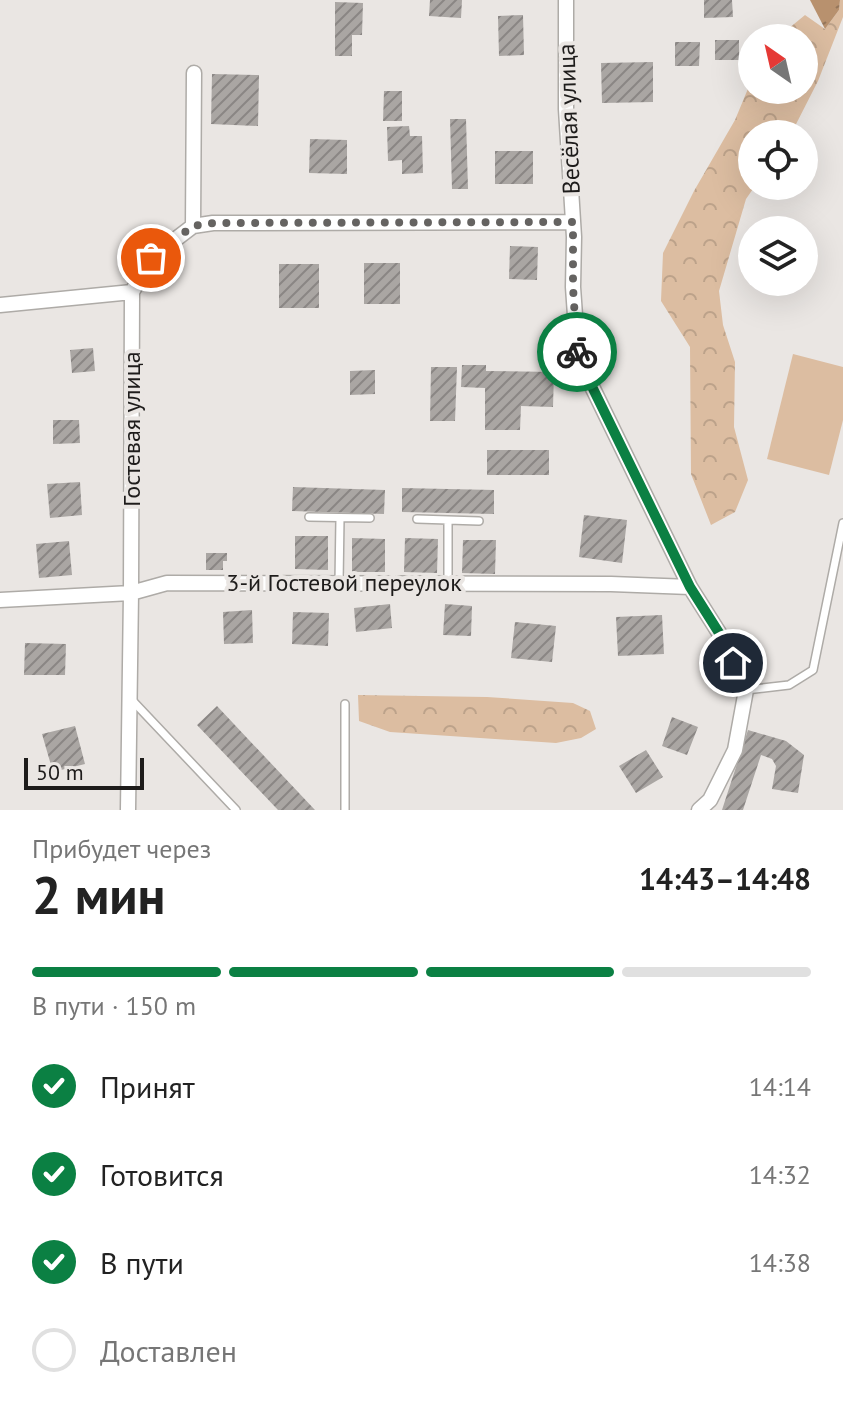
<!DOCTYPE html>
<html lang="ru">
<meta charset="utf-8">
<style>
:root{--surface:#fff;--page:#f6f6f6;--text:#222;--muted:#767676;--line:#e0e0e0;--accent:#0b8043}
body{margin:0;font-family:"PT Sans",sans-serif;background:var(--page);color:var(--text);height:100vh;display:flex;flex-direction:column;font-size:30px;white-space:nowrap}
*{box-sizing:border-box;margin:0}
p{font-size:26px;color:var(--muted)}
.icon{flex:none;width:44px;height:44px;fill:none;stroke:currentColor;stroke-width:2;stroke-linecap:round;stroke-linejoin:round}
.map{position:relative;height:810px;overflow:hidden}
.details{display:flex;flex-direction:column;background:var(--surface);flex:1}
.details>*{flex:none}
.needle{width:52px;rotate:326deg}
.buttons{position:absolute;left:738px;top:24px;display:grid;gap:16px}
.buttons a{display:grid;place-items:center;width:80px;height:80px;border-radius:50%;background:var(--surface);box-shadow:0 8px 32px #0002;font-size:40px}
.scale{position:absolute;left:24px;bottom:20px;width:120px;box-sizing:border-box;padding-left:8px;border:4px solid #1e1c1b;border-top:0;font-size:22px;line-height:28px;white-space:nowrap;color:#1e1c1b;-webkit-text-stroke:6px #eae6e3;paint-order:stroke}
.pin{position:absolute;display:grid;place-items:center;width:68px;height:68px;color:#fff;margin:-34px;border:4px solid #fff;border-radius:50%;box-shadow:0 2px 8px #0007}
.courier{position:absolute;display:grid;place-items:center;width:80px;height:80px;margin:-40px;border:6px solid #0b8043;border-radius:50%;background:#fff;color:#222;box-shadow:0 2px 10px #0007}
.headline em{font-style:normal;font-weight:700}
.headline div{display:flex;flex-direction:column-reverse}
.headline{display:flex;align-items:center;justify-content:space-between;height:136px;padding:0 32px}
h1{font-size:52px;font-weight:700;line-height:60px}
.bar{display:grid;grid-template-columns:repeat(4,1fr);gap:12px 8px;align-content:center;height:96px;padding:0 32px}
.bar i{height:10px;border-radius:6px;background:var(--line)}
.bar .active{background:var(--accent)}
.bar p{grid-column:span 4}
ol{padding:0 32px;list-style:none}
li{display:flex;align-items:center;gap:24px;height:88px}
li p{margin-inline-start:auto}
li .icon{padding:8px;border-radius:50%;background:var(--accent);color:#fff;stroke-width:4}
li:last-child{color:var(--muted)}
li i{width:44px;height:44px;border:4px solid var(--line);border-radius:50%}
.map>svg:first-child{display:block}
</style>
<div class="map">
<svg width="843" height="810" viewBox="0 0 843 810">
<defs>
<pattern id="forest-crowns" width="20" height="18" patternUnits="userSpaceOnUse" patternTransform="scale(2)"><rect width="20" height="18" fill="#dcbda1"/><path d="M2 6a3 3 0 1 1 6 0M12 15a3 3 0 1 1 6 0" fill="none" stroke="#bca28a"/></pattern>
<pattern id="water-ripples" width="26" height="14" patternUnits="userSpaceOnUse" patternTransform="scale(2)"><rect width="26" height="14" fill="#b8916e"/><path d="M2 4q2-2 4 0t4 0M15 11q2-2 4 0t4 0" fill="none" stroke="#95765a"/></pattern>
<pattern id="building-hatch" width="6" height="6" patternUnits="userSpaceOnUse" patternTransform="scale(2)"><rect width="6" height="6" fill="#aaa6a3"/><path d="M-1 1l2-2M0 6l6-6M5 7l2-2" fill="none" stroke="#8a8684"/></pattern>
</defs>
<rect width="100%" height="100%" fill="#eae6e3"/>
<path fill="url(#forest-crowns)" d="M840 0H843V17L818 81 791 134H752V186H755L746 199 719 291 723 325 735 362 734 427 748 480 735 512 711 525 691 474 690 347 661 301 663 253 694 191 735 120 752 79V90H804V38H777L805 15 825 29 839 10Z
M358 695 487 697 573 703 590 711 596 729 581 738 556 743 390 732 359 721Z"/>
<path fill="#dcbda1" d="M793 354 843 367V420L829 475 767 459Z"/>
<path fill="url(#water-ripples)" d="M810 0H840L839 10 825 29Z"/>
<path fill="url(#building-hatch)" d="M430 0H462L461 18 429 16Z
M704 0H732L733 17 704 18Z
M335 2 363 3 362 35H352V56H335Z
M523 15 524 55 499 56 498 16Z
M715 40H739V60H715Z
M675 42H700L699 66H675Z
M653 62V102L602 103 601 63Z
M212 74 259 75 258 126 211 124Z
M384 91H402V121H383Z
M450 119H466L468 189H452Z
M409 126 410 136H422L423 173 402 174V160L388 161 387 127Z
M310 139 347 140V174L309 173Z
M495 151H533V184H495Z
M510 246 538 247 537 280 509 279Z
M364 263H400V304H364Z
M279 264H319V308H279Z
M93 348 95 371 72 373 70 350Z
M462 365H486V371L554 372 553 407 521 406 520 430H485V388L461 387Z
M431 367H457L455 421H430Z
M375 370V394L350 395V371Z
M53 420H79L80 443 53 444Z
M487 450H549V475H487Z
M80 482 82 515 50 518 47 484Z
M293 487 385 490 384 514 292 511Z
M402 488 494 490V514L402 512Z
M584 515 627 520 622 563 579 557Z
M295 536H328V570L295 569Z
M352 538 385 539V572H352Z
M405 538 438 539 437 573 404 572Z
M463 540H496L495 574 462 573Z
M69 541 72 575 39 578 36 544Z
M206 553H227V561H223V570H206Z
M390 604 392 628 356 632 354 608Z
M445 604 472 606 471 636 443 635Z
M252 610 253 643 224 644 223 612Z
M293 612 329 613 328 646 292 644Z
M662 615 664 654 618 656 616 617Z
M515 622 556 626 552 662 511 658Z
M25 643 66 644 65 675H24Z
M217 706 315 810H278L197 725Z
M672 717 698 727 687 755 662 746Z
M75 726 85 764 53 772 42 734Z
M748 730 786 741 804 755 798 793 772 789 776 766 772 759 761 755 743 810H722Z
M646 750 663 777 636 793 619 766Z"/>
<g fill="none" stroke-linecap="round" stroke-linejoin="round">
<g stroke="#aeaba7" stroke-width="10">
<path id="lane" d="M309 517 370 518
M417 519 479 521
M448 520V583
M339 583 340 518
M746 690 789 685 813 670 843 523
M130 698 236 810
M345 810V704"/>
</g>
<g stroke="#aeaba7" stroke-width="17">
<path id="street" d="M566 0V109L574 237 573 287 578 358 690 587 721 636 746 690 735 750 710 800 699 810
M193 226 213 223 573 222
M0 305 132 292
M0 600 131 593 167 583 611 584 690 587
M128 810 131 593 132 292 151 258 193 226 194 73"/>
</g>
<use href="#lane" stroke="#fff" stroke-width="7"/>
<use href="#street" stroke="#fff" stroke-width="14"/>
</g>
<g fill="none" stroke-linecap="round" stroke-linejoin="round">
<path stroke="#656361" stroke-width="8" stroke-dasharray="0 14.4" d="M151 258 193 226 213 223 573 222V287L577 352"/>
<path stroke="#0b8043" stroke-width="10" d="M577 352 578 358 690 587 721 636 733 663"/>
</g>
<g text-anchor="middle" stroke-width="8" stroke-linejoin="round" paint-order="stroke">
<g font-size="24" fill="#1e1c1b" stroke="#eae6e3">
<text transform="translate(569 119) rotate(-92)" y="8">Весёлая улица</text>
<text transform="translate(132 429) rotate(-90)" y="8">Гостевая улица</text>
<text x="344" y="591">3-й Гостевой переулок</text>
</g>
</g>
</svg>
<div class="buttons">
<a><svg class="needle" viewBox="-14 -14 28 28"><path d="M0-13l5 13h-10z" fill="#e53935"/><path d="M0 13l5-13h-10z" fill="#767676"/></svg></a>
<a><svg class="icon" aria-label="locate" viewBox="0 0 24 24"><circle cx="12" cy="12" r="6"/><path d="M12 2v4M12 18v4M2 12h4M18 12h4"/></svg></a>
<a><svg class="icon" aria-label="layers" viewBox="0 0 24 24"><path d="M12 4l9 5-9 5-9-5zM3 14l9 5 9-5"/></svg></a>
</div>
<div class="scale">50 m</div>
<div class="pin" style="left:151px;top:258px;background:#ea580c"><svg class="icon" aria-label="bag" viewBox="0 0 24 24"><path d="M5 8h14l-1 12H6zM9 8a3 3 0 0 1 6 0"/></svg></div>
<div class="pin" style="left:733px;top:663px;background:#1f2937"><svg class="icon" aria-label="home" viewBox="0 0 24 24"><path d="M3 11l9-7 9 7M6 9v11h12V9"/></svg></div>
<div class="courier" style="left:577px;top:352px"><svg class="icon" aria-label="bike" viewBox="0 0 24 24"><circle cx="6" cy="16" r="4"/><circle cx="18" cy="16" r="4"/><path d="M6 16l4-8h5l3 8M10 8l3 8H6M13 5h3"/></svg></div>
</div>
<section class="details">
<div class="headline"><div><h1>2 мин</h1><p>Прибудет через</p></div><em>14:43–14:48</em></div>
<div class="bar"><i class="active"></i><i class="active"></i><i class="active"></i><i></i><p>В пути · 150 m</p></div>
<ol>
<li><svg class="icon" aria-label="check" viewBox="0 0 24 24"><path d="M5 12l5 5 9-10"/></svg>Принят<p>14:14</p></li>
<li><svg class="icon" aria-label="check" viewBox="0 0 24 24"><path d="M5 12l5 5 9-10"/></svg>Готовится<p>14:32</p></li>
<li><svg class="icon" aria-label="check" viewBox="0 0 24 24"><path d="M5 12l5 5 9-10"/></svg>В пути<p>14:38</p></li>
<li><i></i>Доставлен</li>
</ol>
</section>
